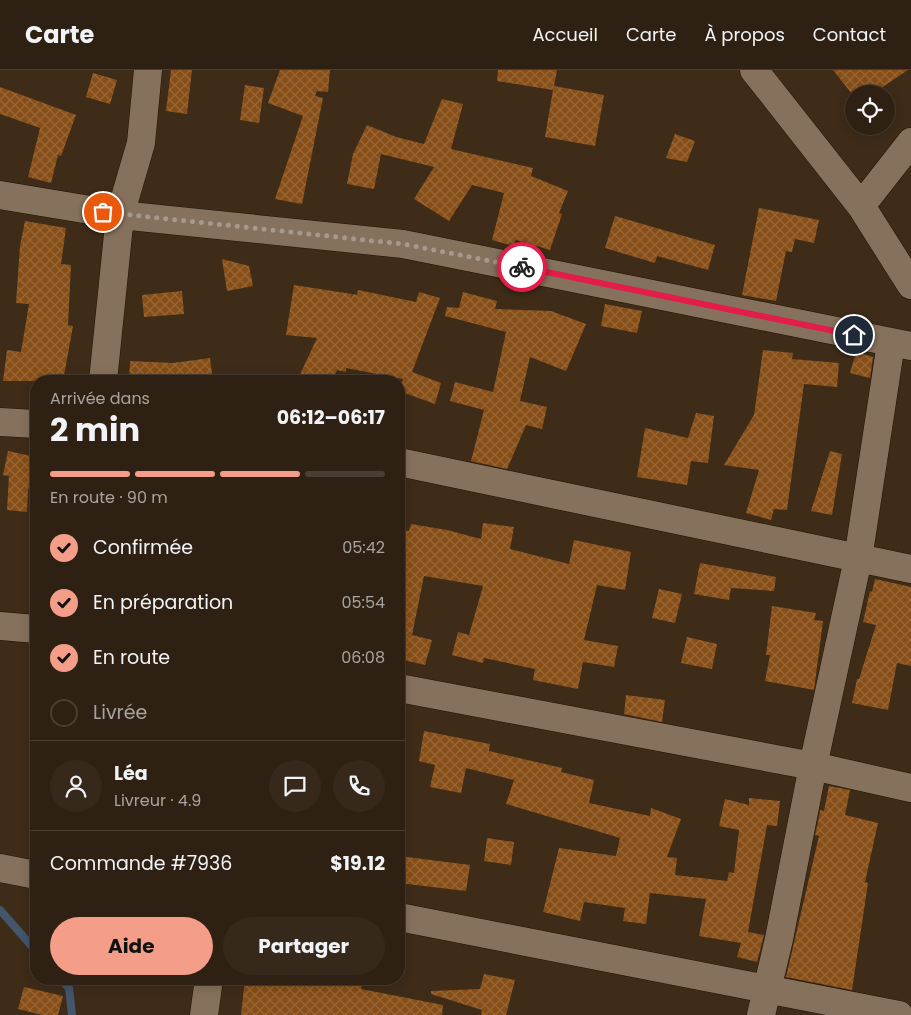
<!DOCTYPE html>
<html lang="fr">
<meta charset="utf-8">
<style>
:root{--surface:#2e2113;--page:#36291c;--text:#f1f3f6;--muted:#a7a3a0;--line:#493e33;--accent:#f49e8a}
body{margin:0;font-family:Poppins,sans-serif;background:var(--page);color:var(--text);height:100vh;display:flex;flex-direction:column;font-size:19px;white-space:nowrap}
*{box-sizing:border-box;margin:0}
p{font-size:16px;color:var(--muted)}
.icon{flex:none;width:28px;height:28px;fill:none;stroke:currentColor;stroke-width:2;stroke-linecap:round;stroke-linejoin:round}
.map{position:relative;flex:1;overflow:hidden}
.sheet{position:absolute;left:30px;top:305px;width:375px;height:610px;display:flex;flex-direction:column;background:var(--surface);border-radius:20px;box-shadow:0 2px 12px #0003,0 0 0 1px var(--line)}
.sheet>*{flex:none}
.fabs{position:absolute;left:845px;top:15px;display:grid;gap:10px}
.fabs a{display:grid;place-items:center;width:50px;height:50px;border-radius:50%;background:var(--surface);box-shadow:0 2px 12px #0003,0 0 0 1px var(--line);font-size:25px}
.pin{position:absolute;display:grid;place-items:center;width:42px;height:42px;color:#fff;margin:-21px;border:2px solid #fff;border-radius:50%;box-shadow:0 1px 5px #0007}
.courier{position:absolute;display:grid;place-items:center;width:50px;height:50px;margin:-25px;border:4px solid #e11d48;border-radius:50%;background:#fff;color:#222;box-shadow:0 1px 6px #0007}
.summary em{font-style:normal;font-weight:700}
.summary div{display:flex;flex-direction:column-reverse}
.summary{display:flex;align-items:center;justify-content:space-between;height:85px;padding:0 20px}
h1{font-size:32px;font-weight:700;line-height:38px}
.bar{display:grid;grid-template-columns:repeat(4,1fr);gap:8px 5px;align-content:center;height:60px;padding:0 20px}
.bar i{height:6px;border-radius:4px;background:var(--line)}
.bar .current{background:var(--accent)}
.bar p{grid-column:span 4}
.line{display:flex;align-items:center;gap:12px;padding:0 20px;border-top:1px solid var(--line)}
.line div{flex:1}
.round{display:grid;place-items:center;flex:none;width:52px;height:52px;border-radius:26px;background:var(--page)}
ol{padding:0 20px;list-style:none}
li{display:flex;align-items:center;gap:15px;height:55px}
li p{margin-inline-start:auto}
li .icon{padding:5px;border-radius:50%;background:var(--accent);color:#111;stroke-width:4}
li:last-child{color:var(--muted)}
li i{width:28px;height:28px;border:2px solid var(--line);border-radius:50%}
.button{display:flex;gap:10px;margin-top:auto;padding:10px 20px}
.button a{flex:1;height:58px;border-radius:30px;background:var(--accent);color:#111;font-size:20px;font-weight:700;line-height:58px;text-align:center}
.button a+a{background:var(--page);color:var(--text)}
header{display:flex;align-items:center;gap:30px;box-sizing:border-box;height:70px;padding:0 25px;background:var(--surface);border-bottom:1px solid var(--line)}
header strong{font-size:24px}
nav{display:flex;gap:28px;margin-inline-start:auto;font-size:18px}
.map>svg:first-child{display:block}
</style>
<header>
<strong>Carte</strong>
<nav><a>Accueil</a><a>Carte</a><a>À propos</a><a>Contact</a></nav>
</header>
<div class="map">
<svg width="911" height="945" viewBox="0 0 911 945">
<defs>
<pattern id="building-cross-hatch" width="8" height="8" patternUnits="userSpaceOnUse" patternTransform="scale(1.25)"><rect width="8" height="8" fill="#874e17"/><path d="M0 0l8 8M0 8l8-8" fill="none" stroke="#986737"/></pattern>
</defs>
<rect width="100%" height="100%" fill="#3e2c19"/>
<g fill="none" stroke-linecap="round" stroke-linejoin="round">
<path stroke="#43566b" stroke-width="8" d="M0 840 36 881
M60 909 69 918 72 945"/>
</g>
<path fill="url(#building-cross-hatch)" d="M171 0H192L187 44 166 41Z
M280 0H330L328 22 317 21 315 26 323 28 302 134 275 129 303 46 268 33Z
M498 0H557L554 16 604 25 595 76 545 67 553 20 497 11Z
M833 0H908L872 24H852Z
M93 3 117 10 110 34 86 27Z
M245 15 264 18 259 53 240 50Z
M0 17 76 45 61 86 58 85 51 113 28 107 40 58 0 44Z
M442 29 463 34 451 79 533 98 531 106 568 121 559 143 562 144 550 180 516 170 514 176 492 170 504 123 472 115 449 151 414 129 434 97 381 84 374 119 347 114 353 84 367 55 396 67 424 74Z
M675 64 695 71 687 92 666 88Z
M759 138 819 150 814 173 795 169 792 182 786 181 776 231 742 225Z
M615 146 715 175 708 200 657 186 655 193 605 178Z
M25 151 66 158 61 194 71 195 68 255 73 256 63 311H3L7 280 21 282 29 234 16 233 20 176Z
M222 189 249 196 253 216 227 221Z
M294 215 352 224 351 228 353 224 357 225 358 220 416 232 419 222 440 228 412 302 441 313 435 334 399 321 403 309 346 298V302L337 300 332 311H297L317 268 286 265Z
M182 221 184 244 144 247 142 225Z
M463 222 497 231 495 239 551 241 586 254 566 301 530 287 520 331 547 337 542 359 526 355 507 399 471 391 484 340 450 331 455 312 493 322 506 262 445 246 447 237 459 238Z
M605 234 642 241 637 263 601 256Z
M763 280 793 283 792 289 839 293 837 317 804 314 787 440 774 439 771 450 746 443 759 400 724 395 754 345Z
M856 282 873 287 870 308 850 303Z
M210 288 213 311H129L130 291 173 293Z
M696 343 714 346 708 393 691 391 687 415 637 407 645 358 688 368Z
M8 381 36 387 28 420 27 442 7 440 9 406 3 405Z
M830 381 842 384 832 445 811 441Z
M483 453 514 457 510 479 569 494 574 470 631 482 625 520 597 515 584 570 618 576 614 597 583 592 578 619 533 610 535 599 484 588 483 593 452 585 458 562 469 565 483 516 424 506 412 565 432 570 425 595 399 589V459L409 461 411 454 447 460 481 469Z
M700 493 776 507 774 521 731 518 729 530 694 524Z
M875 509 911 517V596L897 593 888 640 852 633 857 609H859L876 555 863 552 870 521 872 522Z
M659 519 682 524 675 553 652 548Z
M772 536 816 543 814 550 823 551 814 620 765 611 770 585H766Z
M687 567 717 574 712 599 681 593Z
M626 625 665 630 662 652 624 644Z
M424 661 490 674 489 681 562 698 561 702 594 710 589 733 650 746 651 738 681 749 667 787 677 788 675 805 727 811 729 802 734 803 739 760 719 756 725 729 749 735V728L780 731 777 756 767 755 748 862 764 865 757 892 737 887 741 873 699 866 706 829 650 823 646 854 623 851 625 838 584 832 580 851 543 842 559 778 616 786 620 768 506 734 514 710 466 698 461 723 430 717 435 695 419 691Z
M829 716 850 720 845 745 878 753 865 812 868 813 852 920 786 907 819 766 815 765 819 748 820 740 824 741Z
M487 768 514 772 511 795 484 791Z
M399 786 470 795 466 821 399 813Z
M484 904 515 910 506 945H481L482 940 431 924V921L480 919Z
M245 909H363L361 919 443 935 442 945H241Z
M24 917 63 926 58 945H42L18 939Z"/>
<g fill="none" stroke-linecap="round" stroke-linejoin="round">
<g stroke="#251403" stroke-width="29">
<path id="minor" d="M754 0 861 136 911 215
M0 125 120 145 403 174 911 276
M861 136 911 72
M103 311 120 145 141 73 148 0
M0 352 36 354
M399 392 911 499
M0 556 36 559
M399 618 813 696 911 718
M0 798 36 805
M399 847 899 945
M204 945 209 909
M761 945 779 869 813 696 858 489 891 273"/>
</g>
<use href="#minor" stroke="#86715c" stroke-width="28"/>
</g>
<g fill="none" stroke-linecap="round" stroke-linejoin="round">
<path stroke="#a6988a" stroke-width="5" stroke-dasharray="0 9" d="M103 142 403 174 522 197"/>
<path stroke="#e11d48" stroke-width="6" d="M522 197 854 265"/>
</g>
</svg>
<div class="fabs">
<a><svg class="icon" aria-label="locate" viewBox="0 0 24 24"><circle cx="12" cy="12" r="6"/><path d="M12 2v4M12 18v4M2 12h4M18 12h4"/></svg></a>
</div>
<div class="pin" style="left:103px;top:142px;background:#ea580c"><svg class="icon" aria-label="bag" viewBox="0 0 24 24"><path d="M5 8h14l-1 12H6zM9 8a3 3 0 0 1 6 0"/></svg></div>
<div class="pin" style="left:854px;top:265px;background:#1f2937"><svg class="icon" aria-label="home" viewBox="0 0 24 24"><path d="M3 11l9-7 9 7M6 9v11h12V9"/></svg></div>
<div class="courier" style="left:522px;top:197px"><svg class="icon" aria-label="bike" viewBox="0 0 24 24"><circle cx="6" cy="16" r="4"/><circle cx="18" cy="16" r="4"/><path d="M6 16l4-8h5l3 8M10 8l3 8H6M13 5h3"/></svg></div>
<section class="sheet">
<div class="summary"><div><h1>2 min</h1><p>Arrivée dans</p></div><em>06:12–06:17</em></div>
<div class="bar"><i class="current"></i><i class="current"></i><i class="current"></i><i></i><p>En route · 90 m</p></div>
<ol>
<li><svg class="icon" aria-label="check" viewBox="0 0 24 24"><path d="M5 12l5 5 9-10"/></svg>Confirmée<p>05:42</p></li>
<li><svg class="icon" aria-label="check" viewBox="0 0 24 24"><path d="M5 12l5 5 9-10"/></svg>En préparation<p>05:54</p></li>
<li><svg class="icon" aria-label="check" viewBox="0 0 24 24"><path d="M5 12l5 5 9-10"/></svg>En route<p>06:08</p></li>
<li><i></i>Livrée</li>
</ol>
<div class="line" style="height:90px"><a class="round"><svg class="icon" aria-label="person" viewBox="0 0 24 24"><circle cx="12" cy="8" r="4"/><path d="M4 21q1-7 8-7t8 7"/></svg></a><div><b>Léa</b><p>Livreur · 4.9</p></div><a class="round"><svg class="icon" aria-label="chat" viewBox="0 0 24 24"><path d="M4 5h16v11H9l-5 4z"/></svg></a><a class="round"><svg class="icon" aria-label="phone" viewBox="0 0 24 24"><path d="M5 4h4l2 5-3 2q2 4 5 5l2-3 5 2v4C11 20 4 13 5 4z"/></svg></a></div>
<div class="line" style="height:65px"><div>Commande #7936</div><b>$19.12</b></div>
<div class="button"><a>Aide</a><a>Partager</a></div>
</section>
</div>
